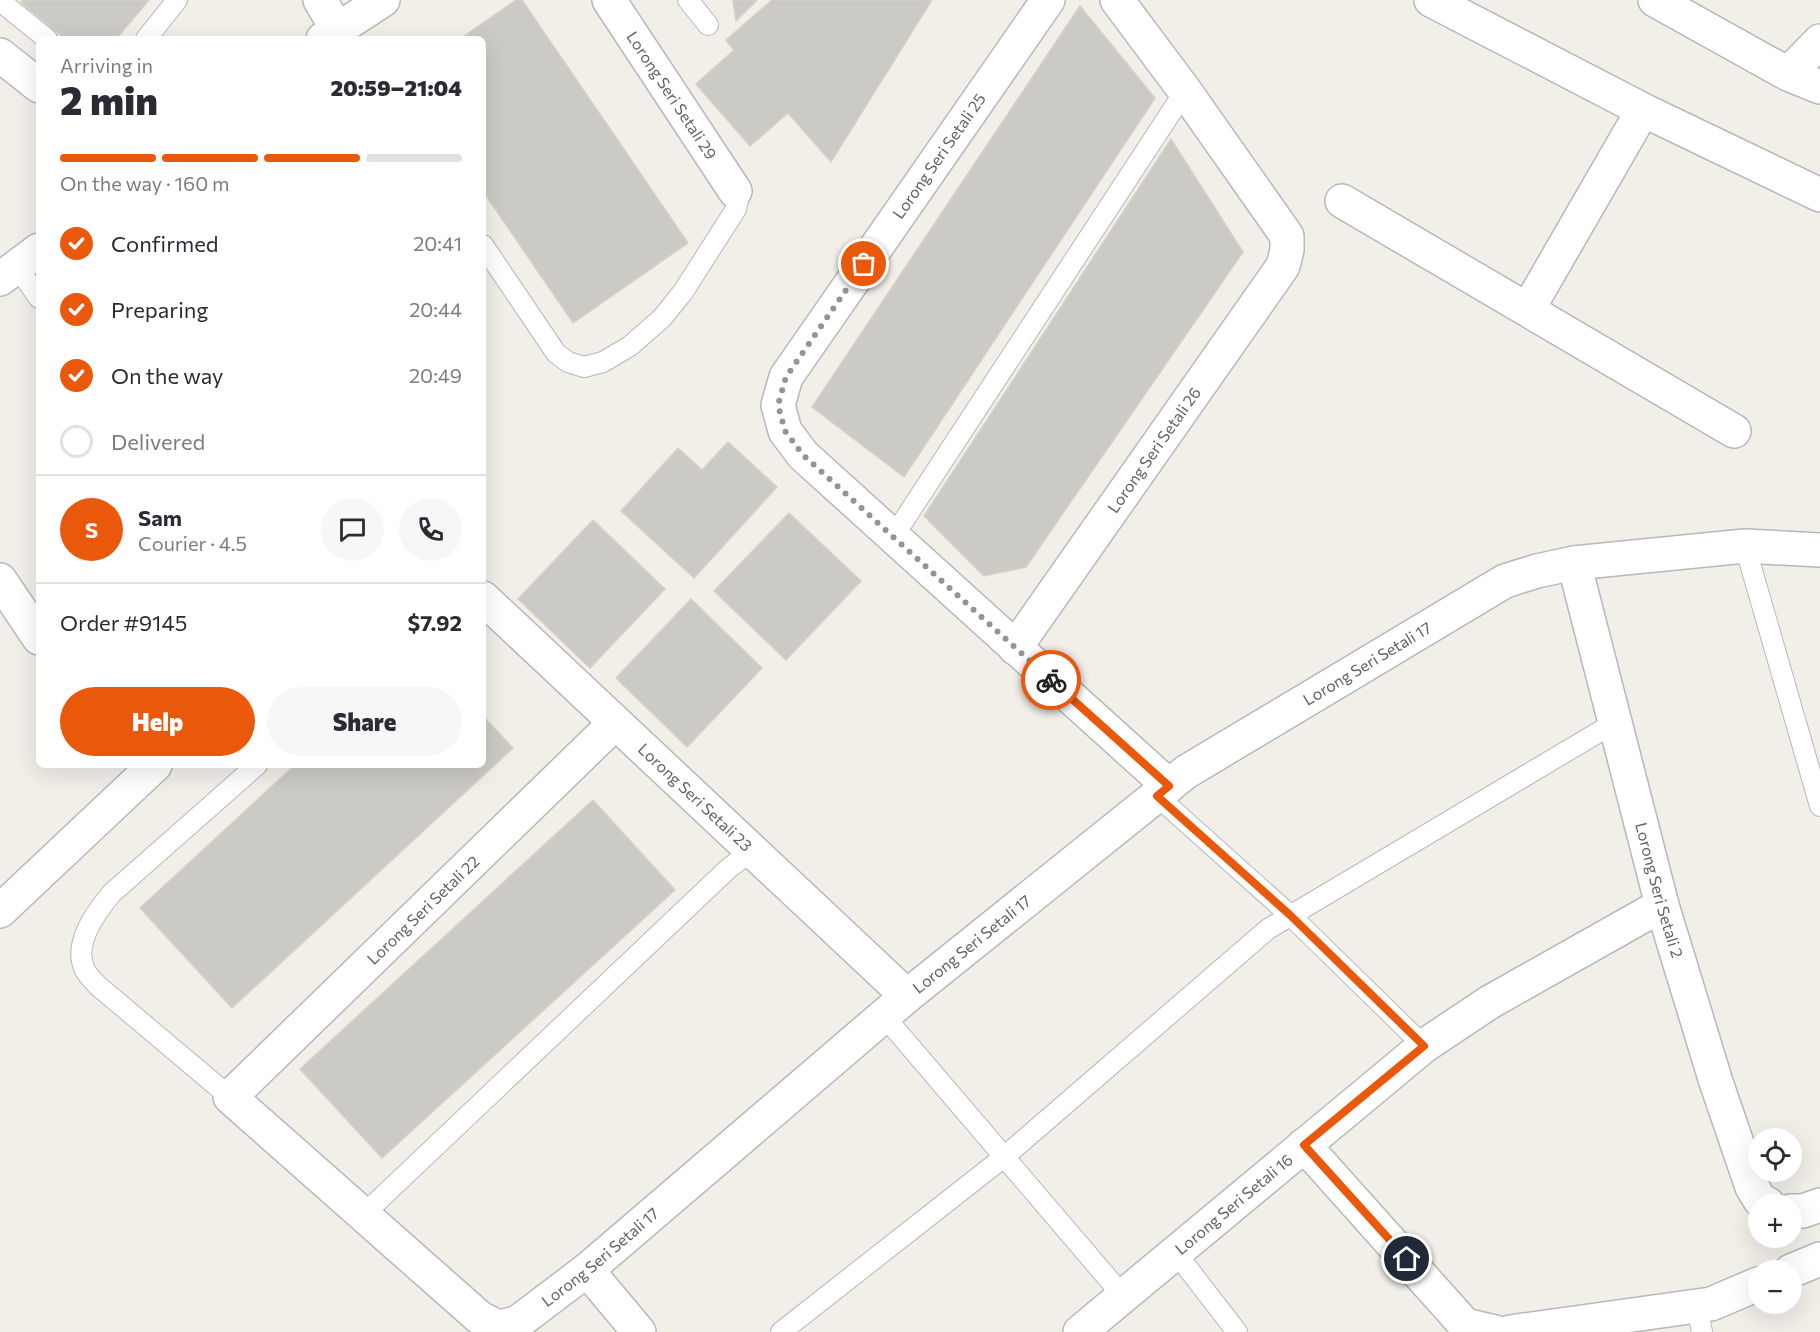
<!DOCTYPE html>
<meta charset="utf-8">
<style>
:root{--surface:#fff;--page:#f7f7f7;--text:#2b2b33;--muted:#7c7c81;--line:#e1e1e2;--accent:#ea580c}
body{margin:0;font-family:Commissioner,sans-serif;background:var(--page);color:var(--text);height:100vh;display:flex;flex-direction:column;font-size:22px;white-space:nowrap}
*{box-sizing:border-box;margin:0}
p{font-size:20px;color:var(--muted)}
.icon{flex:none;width:33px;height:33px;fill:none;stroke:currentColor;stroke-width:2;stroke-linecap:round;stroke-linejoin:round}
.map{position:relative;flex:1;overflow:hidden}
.details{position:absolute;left:36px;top:36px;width:450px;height:732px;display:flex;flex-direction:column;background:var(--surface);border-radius:9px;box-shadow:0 6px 24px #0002}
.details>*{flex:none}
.buttons{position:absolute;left:1748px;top:1128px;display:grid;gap:12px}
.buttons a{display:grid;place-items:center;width:54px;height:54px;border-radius:50%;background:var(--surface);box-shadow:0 6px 24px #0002;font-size:30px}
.pin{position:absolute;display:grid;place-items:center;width:51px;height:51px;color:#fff;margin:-26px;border:3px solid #fff;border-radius:50%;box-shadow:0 2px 6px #0007}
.courier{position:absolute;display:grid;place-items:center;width:60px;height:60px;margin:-30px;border:4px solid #ea580c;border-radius:50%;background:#fff;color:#222;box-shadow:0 2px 8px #0007}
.summary em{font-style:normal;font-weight:800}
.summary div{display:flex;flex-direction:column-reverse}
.summary{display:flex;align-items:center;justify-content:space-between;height:102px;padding:0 24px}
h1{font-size:39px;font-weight:800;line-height:45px}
.bar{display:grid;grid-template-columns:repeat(4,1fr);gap:9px 6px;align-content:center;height:72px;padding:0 24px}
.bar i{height:8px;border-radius:4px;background:var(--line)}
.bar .on{background:var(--accent)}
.bar p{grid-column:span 4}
.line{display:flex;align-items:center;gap:15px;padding:0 24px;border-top:2px solid var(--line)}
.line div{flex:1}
.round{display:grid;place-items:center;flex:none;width:63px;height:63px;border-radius:32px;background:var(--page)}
ol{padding:0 24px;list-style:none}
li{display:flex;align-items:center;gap:18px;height:66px}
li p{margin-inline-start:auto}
li .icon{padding:6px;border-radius:50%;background:var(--accent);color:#fff;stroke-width:4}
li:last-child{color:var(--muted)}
li i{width:33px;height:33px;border:3px solid var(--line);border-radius:50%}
.cta{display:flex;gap:12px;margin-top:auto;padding:12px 24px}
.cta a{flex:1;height:69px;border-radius:36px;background:var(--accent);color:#fff;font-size:24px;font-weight:800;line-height:69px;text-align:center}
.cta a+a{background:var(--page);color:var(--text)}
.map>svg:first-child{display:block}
</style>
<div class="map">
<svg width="1820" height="1332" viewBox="0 0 1820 1332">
<rect width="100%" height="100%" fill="#f1efe8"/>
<path fill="#cccac5" stroke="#d6d1c6" stroke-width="1.5" d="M23 0H149L116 39H65L21 2Z
M516 0H522L688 243 573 323 483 191V39H460Z
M733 0H757L736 21Z
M772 0H932L831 162 788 113 750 146 696 84 734 50 726 40Z
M1080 6 1155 98 904 477 812 407Z
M1171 139 1243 252 1026 567 984 576 924 516Z
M728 442 777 487 694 578 621 511 678 448 702 470Z
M789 513 861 581 786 660 714 591Z
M593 520 665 589 590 668 518 599Z
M691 599 762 668 687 747 616 678Z
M483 716 513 748 232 1008 140 908 295 765H483Z
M593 800 675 890 382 1158 300 1069Z"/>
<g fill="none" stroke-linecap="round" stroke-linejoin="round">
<g stroke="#b5b8bc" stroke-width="22">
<path id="service" d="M688 0 708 25
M0 1 47 39
M146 39 177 0
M483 245 556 353 568 362 584 367 603 362 630 346 662 318 683 292 736 209 738 200 735 191
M17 267 39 298
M893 537 1185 91
M1745 546 1820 806
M1157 796 1290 915 1424 1046
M884 1016 1123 1296
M230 1097 97 985C94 981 88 976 85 970 72 944 96 912 112 893L257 765
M364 1214 729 868 752 851
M1176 1253 1237 1332
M1697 1306 1702 1332
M781 1332 1004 1157 1268 929 1614 723"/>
</g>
<g stroke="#b5b8bc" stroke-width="36">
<g id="minor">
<path d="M320 0 337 29"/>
<path id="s1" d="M609 0 735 191"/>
<path d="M1048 0 786 377 778 405 785 431 803 455 1169 786"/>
<path d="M1431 0 1643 110 1820 195"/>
<path d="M323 39 383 0"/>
<path d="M0 55 39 86"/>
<path d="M1342 201 1734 431"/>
<path d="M0 279 39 250"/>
<path d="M1528 309 1643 110"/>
<path id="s2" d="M1574 563 1662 905 1716 1082 1752 1187 1760 1200 1768 1204"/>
<path d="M0 580 39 638"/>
<path id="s3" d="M483 598 907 996"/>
<path id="s4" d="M1015 648 1283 266 1287 250V236L1185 91 1117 0"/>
<path id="s5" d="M615 723 230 1097 480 1318 498 1327 517 1323 587 1270 907 996 1186 772 1505 581 1537 571 1574 563 1745 546 1820 550"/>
<path d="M0 911 155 765"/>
<path d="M1304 1145 1465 1325 1495 1332"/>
<path d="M1791 1211H1803L1820 1205"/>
<path d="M587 1270 639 1332"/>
<path d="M1791 1271 1820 1259"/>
<path id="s6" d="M1080 1332 1424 1046 1490 1002 1662 905"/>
<path d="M1510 1332 1711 1304 1758 1284"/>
</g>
</g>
<g stroke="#b5b8bc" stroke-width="36">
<path id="tertiary" d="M1655 0 1788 74 1820 87
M1788 74 1820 41"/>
</g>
<use href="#service" stroke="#fff" stroke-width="20"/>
<use href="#minor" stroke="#fff" stroke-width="33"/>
<use href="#tertiary" stroke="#fff" stroke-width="33"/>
</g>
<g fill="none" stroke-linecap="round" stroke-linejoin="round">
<path stroke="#929495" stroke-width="6" stroke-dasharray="0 10.8" d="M864 264 786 377 778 405 785 431 803 455 1051 680"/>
<path stroke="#ea580c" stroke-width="8" d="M1051 680 1169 786 1157 796 1290 915 1424 1046 1304 1145 1407 1259"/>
</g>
<g text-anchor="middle" stroke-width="6" stroke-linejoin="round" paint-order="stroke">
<g font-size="16" fill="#5f6368" stroke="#fff">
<text dy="6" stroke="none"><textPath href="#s1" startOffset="114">Lorong Seri Setali 29</textPath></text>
<text transform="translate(939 156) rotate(-55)" y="6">Lorong Seri Setali 25</text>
<text dy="6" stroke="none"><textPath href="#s4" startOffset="242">Lorong Seri Setali 26</textPath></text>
<text dy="6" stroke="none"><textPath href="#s5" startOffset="1988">Lorong Seri Setali 17</textPath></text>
<text dy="6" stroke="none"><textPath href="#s3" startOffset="291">Lorong Seri Setali 23</textPath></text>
<text dy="6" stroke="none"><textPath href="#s2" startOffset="338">Lorong Seri Setali 2</textPath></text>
<text transform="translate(423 910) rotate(-44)" y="6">Lorong Seri Setali 22</text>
<text dy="6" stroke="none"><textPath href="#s5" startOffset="1502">Lorong Seri Setali 17</textPath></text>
<text dy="6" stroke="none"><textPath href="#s6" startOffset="200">Lorong Seri Setali 16</textPath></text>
<text dy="6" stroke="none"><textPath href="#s5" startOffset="1016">Lorong Seri Setali 17</textPath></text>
</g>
</g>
</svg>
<div class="buttons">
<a><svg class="icon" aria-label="locate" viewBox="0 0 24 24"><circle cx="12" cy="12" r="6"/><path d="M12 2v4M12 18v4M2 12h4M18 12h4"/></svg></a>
<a>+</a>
<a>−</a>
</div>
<div class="pin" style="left:864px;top:264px;background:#ea580c"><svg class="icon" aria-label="bag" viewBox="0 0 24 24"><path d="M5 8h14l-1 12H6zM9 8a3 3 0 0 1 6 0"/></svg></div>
<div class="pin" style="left:1407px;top:1259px;background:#1f2937"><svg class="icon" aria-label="home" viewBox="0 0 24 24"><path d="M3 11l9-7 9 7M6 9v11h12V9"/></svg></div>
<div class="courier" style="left:1051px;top:680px"><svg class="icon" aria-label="bike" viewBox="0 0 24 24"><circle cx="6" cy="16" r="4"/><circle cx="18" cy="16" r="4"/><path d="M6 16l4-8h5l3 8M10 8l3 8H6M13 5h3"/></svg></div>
<section class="details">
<div class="summary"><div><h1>2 min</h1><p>Arriving in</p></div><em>20:59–21:04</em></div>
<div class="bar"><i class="on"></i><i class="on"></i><i class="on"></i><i></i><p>On the way · 160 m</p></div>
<ol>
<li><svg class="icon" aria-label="check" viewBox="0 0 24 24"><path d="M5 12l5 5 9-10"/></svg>Confirmed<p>20:41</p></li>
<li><svg class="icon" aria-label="check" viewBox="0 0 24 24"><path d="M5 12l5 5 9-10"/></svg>Preparing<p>20:44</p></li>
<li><svg class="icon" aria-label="check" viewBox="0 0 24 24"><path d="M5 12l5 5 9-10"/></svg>On the way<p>20:49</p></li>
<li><i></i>Delivered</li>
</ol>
<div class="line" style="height:108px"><b class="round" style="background:var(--accent);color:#fff">S</b><div><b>Sam</b><p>Courier · 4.5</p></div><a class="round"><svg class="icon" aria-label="chat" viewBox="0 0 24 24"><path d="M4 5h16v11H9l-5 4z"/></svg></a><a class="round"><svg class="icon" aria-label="phone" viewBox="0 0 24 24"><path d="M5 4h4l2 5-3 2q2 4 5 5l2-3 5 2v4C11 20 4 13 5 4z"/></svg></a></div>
<div class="line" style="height:78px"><div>Order #9145</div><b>$7.92</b></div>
<div class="cta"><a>Help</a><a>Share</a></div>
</section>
</div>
